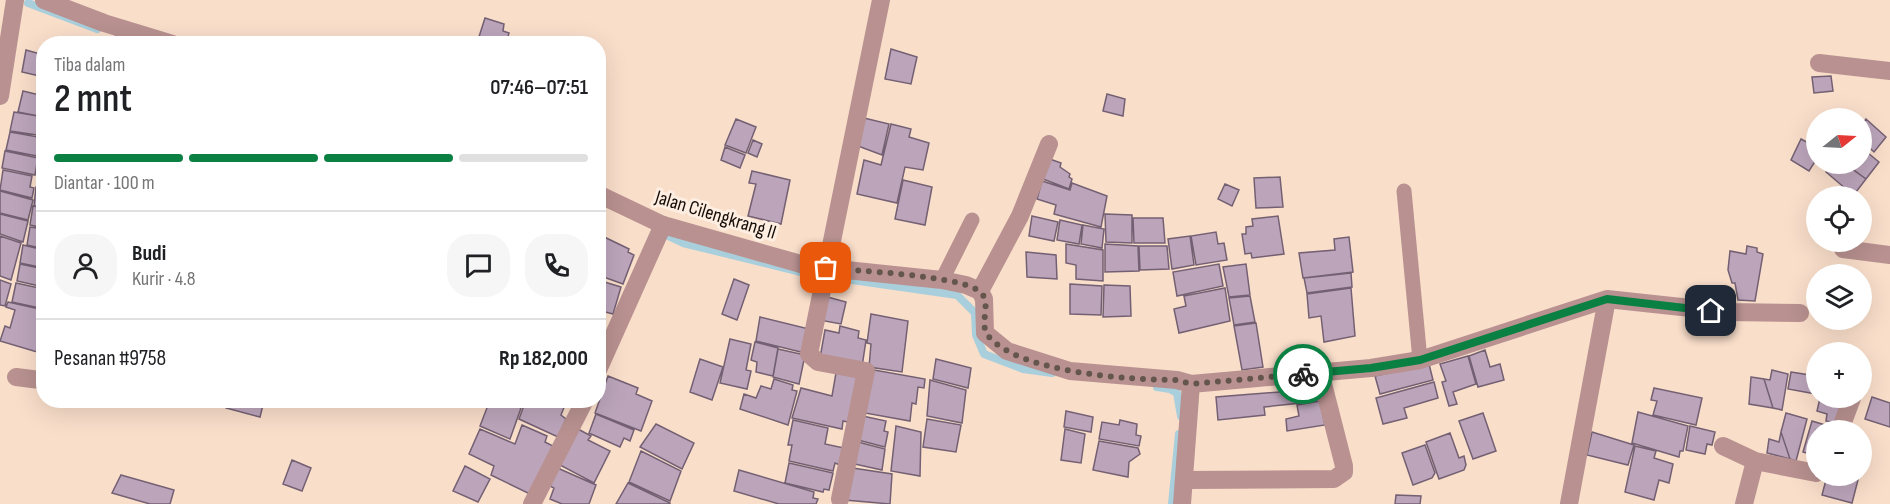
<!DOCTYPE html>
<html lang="id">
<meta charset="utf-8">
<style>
:root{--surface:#fff;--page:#f6f6f6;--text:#202124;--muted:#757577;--line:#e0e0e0;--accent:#0b8043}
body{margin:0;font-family:"Sofia Sans Condensed",sans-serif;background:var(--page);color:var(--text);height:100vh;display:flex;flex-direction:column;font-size:22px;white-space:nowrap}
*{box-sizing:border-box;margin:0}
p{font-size:20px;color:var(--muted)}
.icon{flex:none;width:33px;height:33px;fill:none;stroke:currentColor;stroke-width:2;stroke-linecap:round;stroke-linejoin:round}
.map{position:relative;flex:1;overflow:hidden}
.panel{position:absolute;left:36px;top:36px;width:570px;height:372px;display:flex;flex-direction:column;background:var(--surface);border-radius:24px;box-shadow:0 6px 24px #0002}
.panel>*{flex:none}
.needle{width:39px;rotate:72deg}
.controls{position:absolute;left:1806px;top:108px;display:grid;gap:12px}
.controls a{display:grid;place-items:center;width:66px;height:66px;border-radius:50%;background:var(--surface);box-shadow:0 6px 24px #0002;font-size:30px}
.pin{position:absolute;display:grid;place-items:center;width:51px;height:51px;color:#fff;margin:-26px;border-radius:12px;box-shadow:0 3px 9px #0006}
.courier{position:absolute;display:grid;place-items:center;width:60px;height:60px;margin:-30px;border:4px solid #0b8043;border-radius:50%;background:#fff;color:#222;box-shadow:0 2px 8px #0007}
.summary em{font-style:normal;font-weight:600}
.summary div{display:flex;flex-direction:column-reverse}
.summary{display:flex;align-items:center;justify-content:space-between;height:102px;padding:0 18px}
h1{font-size:39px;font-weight:600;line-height:45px}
.bar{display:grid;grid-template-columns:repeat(4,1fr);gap:9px 6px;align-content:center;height:72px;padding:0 18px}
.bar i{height:8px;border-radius:4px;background:var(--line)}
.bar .current{background:var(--accent)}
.bar p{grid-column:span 4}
.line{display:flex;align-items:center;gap:15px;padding:0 18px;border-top:2px solid var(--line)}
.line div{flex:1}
.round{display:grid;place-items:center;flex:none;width:63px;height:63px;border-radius:24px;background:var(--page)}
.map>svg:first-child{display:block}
</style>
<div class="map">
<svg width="1890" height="504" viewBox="0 0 1890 504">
<rect width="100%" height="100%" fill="#f9deca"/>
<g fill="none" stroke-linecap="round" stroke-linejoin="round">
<path stroke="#a9cfdc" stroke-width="8" d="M28 3 97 29
M666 235 683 243 813 275
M831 277 957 295 975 313 976 335 984 354 1023 369 1052 373
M1157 387 1170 389 1177 393 1181 416
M1172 504 1179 434"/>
</g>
<path fill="#bca5bb" stroke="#746073" stroke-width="1.5" d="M485 18 504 24 503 31 509 33 506 44H485L478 40Z
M891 49 917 57 911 84 885 79Z
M26 50 44 55V77L22 72Z
M1831 76 1833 91 1814 93 1812 77Z
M23 91 44 96 43 117 18 112Z
M1107 94 1125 99 1123 116 1103 111Z
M14 112 44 117V136L10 131Z
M864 118 889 124 882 155 858 146Z
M736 119 756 127 746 153 725 145Z
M1866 119 1886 137 1874 152 1862 141V125Z
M891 124 911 129 909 137 929 143 923 170 905 167 897 203 857 194 864 160 881 165Z
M10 132 44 138 42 157 6 150Z
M1801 139 1816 147V160L1809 171 1791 160Z
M753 140 762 144 757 157 748 153Z
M725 147 745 155 740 168 721 160Z
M1862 148 1879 162 1866 179 1846 164H1862Z
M5 151 38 158 35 175 2 168Z
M1047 158 1061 163 1060 167 1070 174 1069 177 1072 179 1069 189 1043 179Z
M42 162H44V187L37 186Z
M1833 164H1845L1866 179 1853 196 1841 195 1846 189 1826 172Z
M3 170 32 176 30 187 34 188 32 198 0 190Z
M752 171 790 180 781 224 748 216 756 184 749 183Z
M1280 177 1283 207 1256 208 1254 178Z
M903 180 932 187 925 225 895 219Z
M1042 181 1070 190 1072 183 1107 196 1101 227 1054 214 1056 205 1037 199Z
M1225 184 1239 190 1232 206 1218 199Z
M36 187 44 188V207L34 206Z
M0 191 33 200 28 220 0 213Z
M33 206 44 208V228L30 225Z
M0 214 28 221 23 242 0 234Z
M1105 214 1132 215V243L1106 242Z
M1032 216 1058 222 1054 241 1029 236Z
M1278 216 1284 254 1252 258 1251 253 1245 254 1242 234H1246V227L1253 226 1252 219Z
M1133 218H1163L1165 243H1134Z
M1060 220 1082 225 1079 244 1057 240Z
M1083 225 1104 229 1102 248 1081 244Z
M30 227 44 229V249L27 245Z
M1216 232 1218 244 1224 243 1227 260 1196 265 1191 236Z
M598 234 629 249 628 252 634 255 623 284 598 275Z
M0 236 21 243 11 280 0 276Z
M1190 236 1194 265 1172 269 1168 239Z
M1349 237 1353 272 1303 278 1299 253 1335 250 1334 239Z
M1066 244 1103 250V281L1076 279V265L1066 263Z
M1105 244 1138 246 1139 271 1105 272Z
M23 245 44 250V268L20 263Z
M1139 246H1167L1169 269 1140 270Z
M1747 246 1757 248V252L1763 254 1755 301 1738 300 1735 283H1732L1728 270 1730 251 1746 254Z
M1026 252 1056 255 1057 279 1027 277Z
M20 264 44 269V287L17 281Z
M1219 264 1223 286 1177 296 1173 272Z
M1246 264 1250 295 1229 297 1223 267Z
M1351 273 1352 287 1307 293 1304 278Z
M734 279 749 285 737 320 722 314Z
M0 280 11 284 5 306 0 305Z
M598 280 621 287 613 314 598 310Z
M16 283 44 289V309L12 302Z
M1070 284 1102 286 1101 315 1070 314Z
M1104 285 1130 286 1131 316 1103 317Z
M1225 288 1230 321 1179 333 1174 309 1186 306 1184 296Z
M1351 288 1355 336 1324 342 1321 316 1309 318 1307 294Z
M824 296 846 302 841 324 819 320Z
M1250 296 1255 322 1234 325 1229 298Z
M8 302 44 310V354L0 341 5 326 10 328 15 310 6 307Z
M871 314 908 321 902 372 869 367 871 344 867 343Z
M760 317 809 329 805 353 756 341Z
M1256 323 1263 367 1242 370 1234 326Z
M840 326 859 331 858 338 866 340 862 367 820 358 825 330 839 333Z
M730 339 751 344 746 370 751 371 747 389 720 383Z
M755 342 778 348 773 376 756 372 757 362 751 360Z
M778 349 805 355 799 384 773 377Z
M1485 350 1490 367 1500 364 1504 380 1478 387 1469 356Z
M1468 356 1476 384 1453 392 1457 404 1449 406 1442 382 1446 381 1440 364Z
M700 359 723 367 712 400 690 392Z
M936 359 971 368 968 388 933 379Z
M1429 364 1433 380 1380 394 1375 376Z
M874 370 925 379 924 388 918 387 916 404 912 403 910 421 865 413Z
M1772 370 1788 374 1782 410 1773 408 1764 379 1770 380Z
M861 371 852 423 843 421 842 429 792 418 801 388 832 396 836 373Z
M1791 372 1816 376V394L1788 389Z
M608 376 638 388 636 394 652 401 641 431 595 413Z
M1751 377 1764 379 1773 408 1749 404Z
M774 379 793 385 792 390 797 391 788 425 740 409 744 394 756 398 761 386 771 389Z
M930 380 966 390 962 423 927 416Z
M1434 382 1438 398 1404 408 1407 418 1383 424 1376 398Z
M1654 388 1702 398 1696 425 1653 415 1657 401 1651 400Z
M1318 389 1320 401 1264 407 1265 415 1218 420 1216 397Z
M1872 397 1890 403V427L1865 419Z
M1820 398H1844L1839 424 1826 421 1827 414 1817 411Z
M227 400H247L263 405 260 417 226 408Z
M490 400H505L521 408 510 439 480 426Z
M526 400H567L561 415 566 419 558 437 519 419Z
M1320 401 1325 425 1287 431 1286 419 1299 416 1297 405Z
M1066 411 1093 417 1091 432 1064 427Z
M1638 412 1688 426 1683 451H1680L1679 457 1632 443Z
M1483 413 1496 451 1473 459 1459 421Z
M1786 413 1807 419 1796 461 1790 459 1781 432Z
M596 414 634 430 630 441 624 438 620 447 589 433Z
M858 415 886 421 884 431 888 432 885 447 854 439Z
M927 419 961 425 956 452 923 447Z
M793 420 828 428 825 444 844 448 840 465 835 463 833 471 789 461 792 445H788Z
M1120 420 1137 424 1136 435 1141 436 1139 446 1099 439 1102 422 1119 425Z
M1812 421 1835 428 1834 430H1816V456L1803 452Z
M656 424 694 443 682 469 640 447Z
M522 425 547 436 545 442 553 446 532 495 491 475 494 466 469 454 480 429 515 444Z
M896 426 921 432 920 476 891 471Z
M1690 426 1715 432 1712 445 1707 444 1705 454 1686 450Z
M578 429 591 436 588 440 610 451 594 483 560 465Z
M1065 429 1085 434 1081 463 1061 460Z
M1592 432 1634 445 1628 465 1587 455Z
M1781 432 1790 459 1767 453 1769 439 1779 442Z
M1450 433 1459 458 1464 456 1466 465 1464 470 1439 479 1426 442Z
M854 441 885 449 882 470 850 463Z
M1099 441 1138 448 1140 454 1129 462 1128 477 1093 470Z
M1862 444 1870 447 1862 472Z
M1425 445 1435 473 1432 478 1413 485 1402 453Z
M1635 446 1656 451 1654 458 1673 464 1669 483 1659 480 1654 500 1625 492Z
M641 451 681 471 670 501 629 482Z
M292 460 311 468 302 491 283 484Z
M789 463 833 473 829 490 824 489 823 492 785 483Z
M465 466 490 479 478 502 453 491Z
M553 466 596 485 589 504H562L550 499 554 488 546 484Z
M846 467 892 474 890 504 845 500Z
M739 470 814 492 813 498 818 499 816 504H779L734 491Z
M121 475 174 490 170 504H150L112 493Z
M1827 476 1858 480 1852 503 1822 495Z
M628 483 670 503V504H616Z
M1396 495 1421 496 1420 504H1395Z"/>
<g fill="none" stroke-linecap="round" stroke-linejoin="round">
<path stroke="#b89190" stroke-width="15" d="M1404 191 1420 360
M942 280 972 220"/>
<path stroke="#b89190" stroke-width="18" d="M122 44 125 30
M1819 63 1890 71
M0 96 15 0
M1843 249 1890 255
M980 291 1020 216 1049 144
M598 370 663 225
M16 377 40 380 44 377
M1191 384 1371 368 1420 360 1607 299 1728 312 1800 313
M1840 430 1852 398
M1723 446 1755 461 1744 504
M1755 461 1816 473
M1185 480 1334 479 1344 472V466L1320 372
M840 499 866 371 818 362 809 354 881 0
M532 504 585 400
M1569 504 1607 299"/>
<path stroke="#b89190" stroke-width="18" d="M44 0 104 23 173 44
M598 194 663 225 808 266 942 280 966 285 980 291 984 299 985 333 1007 351 1070 371 1177 380 1191 384 1182 504"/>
</g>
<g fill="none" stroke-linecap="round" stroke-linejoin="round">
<path stroke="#64564b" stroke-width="6" stroke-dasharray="0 10.8" d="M826 268C857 271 957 275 979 291 994 302 977 324 989 337 1021 373 1130 380 1176 380L1191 384 1303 374"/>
<path stroke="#0b8043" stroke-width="8" d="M1303 374 1371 368 1420 360 1607 299 1711 311"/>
</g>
<g text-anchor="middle" stroke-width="6" stroke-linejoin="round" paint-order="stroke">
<g font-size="20" fill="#140c06" stroke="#feeee2">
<text transform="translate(716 214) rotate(17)" y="7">Jalan Cilengkrang II</text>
</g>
</g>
</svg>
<div class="controls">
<a><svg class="needle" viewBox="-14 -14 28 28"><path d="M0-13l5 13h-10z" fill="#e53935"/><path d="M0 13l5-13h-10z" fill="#757577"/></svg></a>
<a><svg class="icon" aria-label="locate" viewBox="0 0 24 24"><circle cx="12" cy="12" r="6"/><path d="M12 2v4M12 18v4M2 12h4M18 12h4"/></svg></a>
<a><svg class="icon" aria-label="layers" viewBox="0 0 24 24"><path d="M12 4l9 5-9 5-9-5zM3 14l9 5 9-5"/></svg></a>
<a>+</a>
<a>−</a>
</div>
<div class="pin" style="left:826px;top:268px;background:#ea580c"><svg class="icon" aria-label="bag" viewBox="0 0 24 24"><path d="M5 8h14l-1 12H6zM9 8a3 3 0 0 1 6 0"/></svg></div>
<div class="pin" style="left:1711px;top:311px;background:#1f2937"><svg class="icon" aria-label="home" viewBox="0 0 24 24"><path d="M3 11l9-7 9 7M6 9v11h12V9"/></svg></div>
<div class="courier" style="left:1303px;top:374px"><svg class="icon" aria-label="bike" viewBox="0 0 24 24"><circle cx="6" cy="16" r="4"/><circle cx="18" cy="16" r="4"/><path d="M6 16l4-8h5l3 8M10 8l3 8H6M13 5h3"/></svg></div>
<section class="panel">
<div class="summary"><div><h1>2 mnt</h1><p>Tiba dalam</p></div><em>07:46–07:51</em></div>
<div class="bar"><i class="current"></i><i class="current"></i><i class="current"></i><i></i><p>Diantar · 100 m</p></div>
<div class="line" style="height:108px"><a class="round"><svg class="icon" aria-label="person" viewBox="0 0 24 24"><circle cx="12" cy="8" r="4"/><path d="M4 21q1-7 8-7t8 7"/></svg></a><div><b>Budi</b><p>Kurir · 4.8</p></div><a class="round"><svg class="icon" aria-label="chat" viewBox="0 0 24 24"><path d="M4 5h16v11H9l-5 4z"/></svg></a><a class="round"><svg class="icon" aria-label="phone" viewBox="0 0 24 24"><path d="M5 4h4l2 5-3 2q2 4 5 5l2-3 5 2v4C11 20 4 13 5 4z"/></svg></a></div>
<div class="line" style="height:78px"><div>Pesanan #9758</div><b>Rp 182,000</b></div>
</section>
</div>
